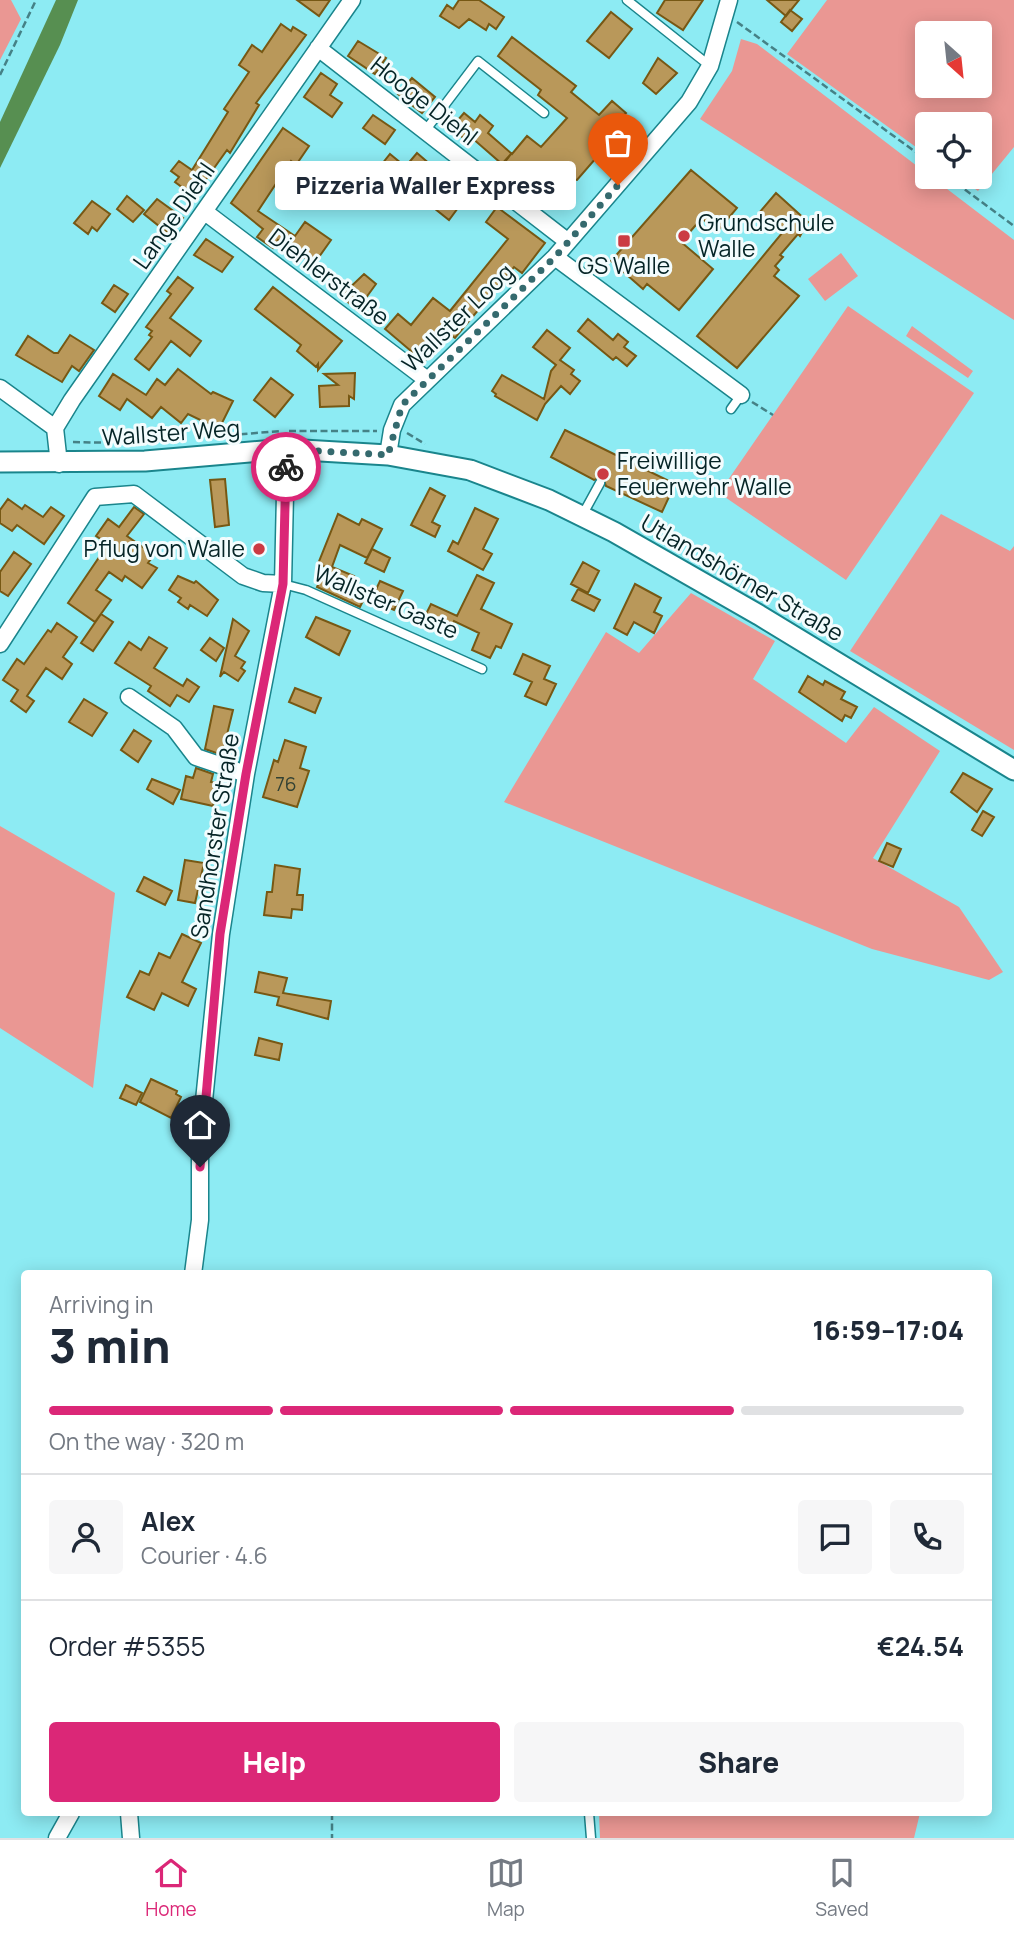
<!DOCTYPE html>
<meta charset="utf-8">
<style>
:root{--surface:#fff;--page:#f6f6f7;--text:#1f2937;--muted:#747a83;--line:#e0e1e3;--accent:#db2777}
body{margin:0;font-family:Manrope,sans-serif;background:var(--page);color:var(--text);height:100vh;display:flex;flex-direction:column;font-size:26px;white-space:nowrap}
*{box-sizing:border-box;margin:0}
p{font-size:23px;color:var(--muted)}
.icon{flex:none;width:38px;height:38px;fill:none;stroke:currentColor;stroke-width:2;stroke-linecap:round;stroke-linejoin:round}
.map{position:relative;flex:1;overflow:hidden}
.side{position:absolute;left:21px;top:1270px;width:971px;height:546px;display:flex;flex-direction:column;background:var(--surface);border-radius:7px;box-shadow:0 4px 18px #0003}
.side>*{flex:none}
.needle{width:46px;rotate:153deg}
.fabs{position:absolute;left:915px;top:21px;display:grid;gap:14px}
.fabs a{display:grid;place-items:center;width:77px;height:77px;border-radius:7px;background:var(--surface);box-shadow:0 4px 18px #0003;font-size:35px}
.pin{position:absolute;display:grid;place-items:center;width:60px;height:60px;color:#fff;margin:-72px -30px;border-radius:50% 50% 50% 0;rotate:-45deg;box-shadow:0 0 7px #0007}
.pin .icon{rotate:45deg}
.courier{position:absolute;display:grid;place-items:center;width:70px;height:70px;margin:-35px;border:5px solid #db2777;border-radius:50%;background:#fff;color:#222;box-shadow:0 2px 9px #0007}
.bubble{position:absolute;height:49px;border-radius:7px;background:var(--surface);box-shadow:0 4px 18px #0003;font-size:23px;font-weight:800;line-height:49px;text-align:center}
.headline em{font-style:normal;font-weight:800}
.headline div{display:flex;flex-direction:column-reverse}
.headline{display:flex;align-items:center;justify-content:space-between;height:119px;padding:0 28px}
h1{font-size:46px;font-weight:800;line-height:52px}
.bar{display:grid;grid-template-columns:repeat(4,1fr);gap:10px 7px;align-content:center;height:84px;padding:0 28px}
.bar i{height:9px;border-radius:5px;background:var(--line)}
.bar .on{background:var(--accent)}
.bar p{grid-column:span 4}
.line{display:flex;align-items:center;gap:18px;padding:0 28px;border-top:2px solid var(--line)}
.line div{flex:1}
.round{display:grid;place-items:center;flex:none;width:74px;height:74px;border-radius:7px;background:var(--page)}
.action{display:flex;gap:14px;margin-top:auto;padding:14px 28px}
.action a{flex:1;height:80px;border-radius:7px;background:var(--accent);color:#fff;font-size:28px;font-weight:800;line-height:80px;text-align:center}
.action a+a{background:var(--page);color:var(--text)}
.tab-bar{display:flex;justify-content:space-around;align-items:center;height:98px;border-top:2px solid var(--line);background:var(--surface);font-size:19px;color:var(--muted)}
.tab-bar a{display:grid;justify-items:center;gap:4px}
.tab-bar .on{color:var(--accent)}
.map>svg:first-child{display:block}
</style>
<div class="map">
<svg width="1014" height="1838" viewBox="0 0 1014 1838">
<rect width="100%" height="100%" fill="#8debf3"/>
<path fill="#ea9793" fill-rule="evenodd" d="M0 0H11L21 19 0 60Z
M827 0H1014V147L978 191 958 177H980V124H928L927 155 787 54ZM928 33H980V86H928Z
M741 39 757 44 1014 240V320L700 119 732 71Z
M841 253 858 276 825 301 808 279Z
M848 306 974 393 846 580 719 493Z
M912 326 973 371 968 378 906 336Z
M941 514 1010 551 1014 546V750L850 651Z
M691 593 775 641 753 679 846 743 874 707 940 751 873 858 959 907 1003 972 989 980 872 949 504 802 606 632 639 653Z
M0 826 115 893 93 1088 0 1028Z
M599 1813H920L914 1838H600Z"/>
<path fill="#578f51" d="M56 0H78L60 45 0 168V122Z"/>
<path fill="#b9985a" stroke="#775814" stroke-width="2" d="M297 0H330L319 16Z
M459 0H479L504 17 496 29 489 24 486 30 469 19 459 28 440 16 447 5 453 9Z
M665 0H703L683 30 657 13Z
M767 0H799L786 16Z
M790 10 802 19 792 31 781 22Z
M611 12 632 29 609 58 587 41Z
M281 24 291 31 293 27 306 35 256 103 259 105 230 153 227 150 194 196 175 182 179 177 171 171 179 161 192 170 228 112 224 109 249 72 239 65 252 45 262 52Z
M512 37 576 86 571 92 599 115 612 101 626 113 613 127 616 135 577 180 571 179 562 190 532 164 520 175 505 162 511 154 502 164 471 137 467 141 451 128 464 113 475 122 480 115 493 126 488 133 512 154 527 136 541 147 567 118 538 95 541 90 498 56Z
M358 41 386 58 375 74 348 56Z
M658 58 677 73 656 94 643 83Z
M321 73 337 84 330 95 342 103 332 117 304 97Z
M412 78 435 97 422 113 398 94Z
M373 115 395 130 385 144 363 128Z
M283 128 309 146 296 165 291 161 258 211 295 236 305 222 331 240 314 264 278 240 273 248 257 237 263 229 231 203Z
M417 153 453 184 458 178 472 189 449 220 434 208 440 201 400 173Z
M390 154 402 164 386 184 374 174Z
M691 170 737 208 717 232 702 218 681 242 713 269 679 310 647 284 643 289 611 261Z
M776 193 808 222 800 236 798 234 780 255 783 257 775 266 779 270 774 276 799 296 737 368 697 336 783 232 759 213Z
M127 196 144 210 133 222 117 209Z
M157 199 183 218 169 234 144 214Z
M92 201 110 214 97 231 92 227 88 234 74 223Z
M497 207 545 243 522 273 514 267 455 338 448 333 424 362 385 329 398 314 411 325 433 298 450 311 508 239 486 222Z
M206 239 233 257 222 272 194 255Z
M364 274 376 284 357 310 341 296Z
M178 277 193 288 170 318 201 341 190 356 171 341 149 370 135 359 152 337 149 335 152 331 146 327 171 294 167 291Z
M114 285 128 294 115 312 102 303Z
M273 287 342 341 318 370V364L316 367 297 351 301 345 255 309Z
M588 319 613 340 618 334 628 342 624 347 636 356 627 366 616 357 613 360 578 331Z
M547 330 570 348 560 360 574 370 571 374 580 381 570 394 561 386 545 404 537 420 495 396 496 394 492 391 502 375 544 399 551 371 556 365 533 347Z
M70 335 94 350 79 371 72 366 62 382 16 355 28 336 54 353H58Z
M178 369 211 394 213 392 233 401 219 429 188 414 181 423 161 407 152 418 127 399 120 410 99 396 113 374 146 395 157 379 165 385Z
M355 373 354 399 349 396V406L320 407 319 386 338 385 324 374Z
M271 378 293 395 275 417 254 400Z
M565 430 675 484 662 512 606 486 603 477 594 480 551 457Z
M225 479 229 525 215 527 210 480Z
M430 488 445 496 432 522 440 526 435 537 411 525Z
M8 499 22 509 25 505 43 517 51 507 64 516 44 544 17 525 12 531 0 523V510Z
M134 507 144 514 127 536 154 555 148 563 157 568 142 588 125 576 122 581 109 572 96 590 111 600 95 622 68 603 108 544 96 536 108 519 119 527Z
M475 508 498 519 483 549 492 554 483 570 448 551 453 541 458 544Z
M338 514 359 525 362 519 382 529 367 558 340 545 332 567 354 576 350 585 367 593 360 607 317 587 326 567 318 564Z
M372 549 390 558 384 572 365 563Z
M14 552 31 564 8 596 0 591V572Z
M583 562 599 571 588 593 571 584Z
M477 575 494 583 481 609 512 624 501 648 496 646 490 658 472 650 479 633 454 621 449 633 423 620 431 604 457 616Z
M178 576 194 583 196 581 218 600 207 616 190 605 188 609 178 602 181 598 169 590Z
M380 581 403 591 394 610 371 600Z
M635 584 661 598 654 612 662 616 654 633 634 622 627 635 614 628Z
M578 589 600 600 594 611 572 600Z
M101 614 113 622 93 651 81 643Z
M316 617 350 631 339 655 306 637Z
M233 619 249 631 235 656 245 662 241 668 245 671 238 681 224 672 220 677Z
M57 623 77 637 63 657 72 664 62 679 46 668 27 696 34 701 26 712 11 701 18 690 3 680 17 659 24 664 48 630 51 632Z
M149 637 167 648 154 668 183 686 187 679 199 687 189 702 177 695 170 706 148 691 151 686 115 663 129 642 141 650Z
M210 638 224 648 216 661 201 650Z
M523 654 550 666 544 679 556 684 546 705 525 696 532 682 514 674Z
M808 676 823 685 825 681 845 692 841 699 857 707 851 718 845 715 842 721 799 692Z
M295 688 321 698 315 713 289 702Z
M84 699 107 713 92 736 69 722Z
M214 706 233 710 222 755 205 749Z
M134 730 151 741 138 762 121 750Z
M285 740 306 747 300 768 309 771 297 807 263 797 274 760 278 762Z
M196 768 213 774 211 782 218 783 213 806 181 799 186 776 193 778Z
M963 773 992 789 977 812 951 792Z
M152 779 180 790 173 804 147 789Z
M983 811 994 817 982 836 972 830Z
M887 843 901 849 893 867 879 861Z
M185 860 204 863 195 903 178 900Z
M275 865 300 869 297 895H303L302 910 292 909 291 918 264 915 267 892H272Z
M144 877 172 891 165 905 137 891Z
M182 934 201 943 182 982 196 989 188 1006 162 993 154 1010 127 997 140 971 149 975 159 953 170 958Z
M259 972 287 978 283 993 331 1001 328 1019 277 1005 279 997 255 992Z
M259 1038 282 1044 279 1060 255 1055Z
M151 1079 177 1091 176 1094 181 1097 171 1118 140 1102Z
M126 1085 142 1093 136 1105 120 1098Z"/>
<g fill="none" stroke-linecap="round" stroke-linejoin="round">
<g stroke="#1a858c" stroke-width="11">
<path id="service" d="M627 0 710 66
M425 131 478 61 544 113
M731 409 741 395
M583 514 600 483
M283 584 306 590 482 669
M589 1813 591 1838"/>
</g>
<g stroke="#1a858c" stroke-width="19">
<path id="minor" d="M318 48 567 241
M205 212 426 379
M555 257 741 395
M0 388 55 428
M388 455 392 430 402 405 555 257 689 102 710 66 729 0
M59 464 55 428 72 400 352 0
M0 644 95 497 134 494 243 576 263 583 283 584
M129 697 174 728 196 757 246 774
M193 1274 200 1220V1140L221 934 246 774 283 584 286 449
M129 1813 131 1838
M57 1838 71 1813"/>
</g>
<g stroke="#1a858c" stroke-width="23">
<path id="tertiary" d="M0 462 145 461 286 449 388 455 470 470 549 500 614 532 759 615 1014 770"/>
</g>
<path stroke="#458186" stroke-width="2.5" stroke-dasharray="7 3.5" stroke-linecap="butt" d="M737 22 928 161
M0 75 36 0
M948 177 1014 226
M752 402 773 415
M289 431H377
M407 433 425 444
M230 435 282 431
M73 442 119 443
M332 1813V1838"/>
<use href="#service" stroke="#fff" stroke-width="8"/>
<use href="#minor" stroke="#fff" stroke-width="16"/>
<use href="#tertiary" stroke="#fff" stroke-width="19"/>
</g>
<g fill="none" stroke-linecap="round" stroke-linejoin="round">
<path stroke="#356a6e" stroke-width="7" stroke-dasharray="0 12.6" d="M286 467V449L388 455 402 405 555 257 618 185"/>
<path stroke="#db2777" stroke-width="9" d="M200 1167 220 934 246 774 283 584 286 467"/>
</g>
<g fill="#cb3b43" stroke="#f3fcfd" stroke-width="2.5">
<circle cx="684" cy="236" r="7"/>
<rect x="617" y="234" width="14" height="14" rx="3.5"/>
<circle cx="603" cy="474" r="7"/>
<circle cx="259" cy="549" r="7"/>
</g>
<g text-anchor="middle" stroke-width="6" stroke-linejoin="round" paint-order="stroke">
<g font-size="19" fill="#324133">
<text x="286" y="791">76</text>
</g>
<g font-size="23" fill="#052426" stroke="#f3fcfd">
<text transform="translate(424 101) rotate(38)" y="8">Hooge Diehl</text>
<text transform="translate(174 216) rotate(-55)" y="8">Lange Diehl</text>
<text transform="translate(329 277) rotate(37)" y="8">Diehlerstraße</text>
<text transform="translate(458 318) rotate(-44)" y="8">Wallster Loog</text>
<text transform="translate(171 433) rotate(-4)" y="8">Wallster Weg</text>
<text transform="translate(742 578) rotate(30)" y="8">Utlandshörner Straße</text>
<text transform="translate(386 602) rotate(23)" y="8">Wallster Gaste</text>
<text transform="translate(215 836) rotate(-81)" y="8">Sandhorster Straße</text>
</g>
<g font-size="23" fill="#052426" stroke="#f3fcfd" text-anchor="start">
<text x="698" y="231">Grundschule<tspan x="698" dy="26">Walle</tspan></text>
<text x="624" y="274" text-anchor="middle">GS Walle</text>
<text x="617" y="469">Freiwillige<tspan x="617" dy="26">Feuerwehr Walle</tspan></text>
<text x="245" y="557" text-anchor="end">Pflug von Walle</text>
</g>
</g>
</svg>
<div class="fabs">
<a><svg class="needle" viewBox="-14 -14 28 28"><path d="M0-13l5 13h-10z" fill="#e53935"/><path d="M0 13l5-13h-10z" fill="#747a83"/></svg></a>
<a><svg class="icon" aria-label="locate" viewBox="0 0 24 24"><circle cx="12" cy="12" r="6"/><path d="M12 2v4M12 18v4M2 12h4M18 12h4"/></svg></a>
</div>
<div class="pin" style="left:618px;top:185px;background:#ea580c"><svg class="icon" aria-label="bag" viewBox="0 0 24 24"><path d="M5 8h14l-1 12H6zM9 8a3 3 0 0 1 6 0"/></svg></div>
<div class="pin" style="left:200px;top:1167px;background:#1f2937"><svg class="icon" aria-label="home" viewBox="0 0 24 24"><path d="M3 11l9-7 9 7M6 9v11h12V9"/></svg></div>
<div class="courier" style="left:286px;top:467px"><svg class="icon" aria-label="bike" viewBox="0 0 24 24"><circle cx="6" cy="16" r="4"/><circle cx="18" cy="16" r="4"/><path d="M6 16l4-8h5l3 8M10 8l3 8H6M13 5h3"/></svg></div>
<div class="bubble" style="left:275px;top:161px;width:301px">Pizzeria Waller Express</div>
<section class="side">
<div class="headline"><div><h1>3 min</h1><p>Arriving in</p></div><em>16:59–17:04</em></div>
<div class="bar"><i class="on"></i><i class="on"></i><i class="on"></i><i></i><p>On the way · 320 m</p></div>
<div class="line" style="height:126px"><a class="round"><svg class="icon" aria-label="person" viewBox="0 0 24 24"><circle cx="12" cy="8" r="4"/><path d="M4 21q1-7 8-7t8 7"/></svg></a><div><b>Alex</b><p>Courier · 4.6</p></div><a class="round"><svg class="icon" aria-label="chat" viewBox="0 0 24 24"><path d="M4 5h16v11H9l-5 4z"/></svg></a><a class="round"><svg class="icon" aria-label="phone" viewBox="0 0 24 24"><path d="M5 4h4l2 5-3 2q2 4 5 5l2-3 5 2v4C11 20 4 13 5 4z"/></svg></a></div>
<div class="line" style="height:91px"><div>Order #5355</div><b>€24.54</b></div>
<div class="action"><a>Help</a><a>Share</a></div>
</section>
</div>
<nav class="tab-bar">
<a class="on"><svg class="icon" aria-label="home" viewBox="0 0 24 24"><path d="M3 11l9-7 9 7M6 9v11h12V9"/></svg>Home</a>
<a><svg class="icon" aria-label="map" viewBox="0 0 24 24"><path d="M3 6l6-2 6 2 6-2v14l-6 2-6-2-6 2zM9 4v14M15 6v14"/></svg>Map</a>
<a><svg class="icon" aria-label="saved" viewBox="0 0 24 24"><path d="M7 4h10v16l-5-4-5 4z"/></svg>Saved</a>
</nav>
